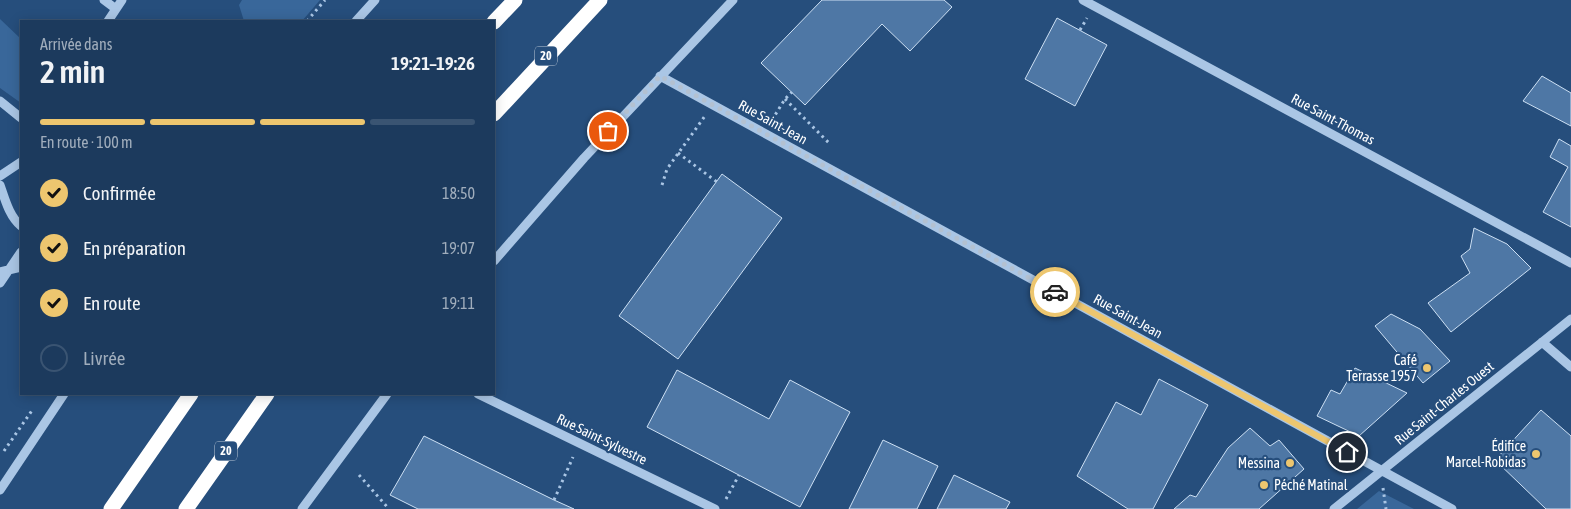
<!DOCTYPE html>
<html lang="fr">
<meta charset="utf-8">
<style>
:root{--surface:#1c3a5d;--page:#254163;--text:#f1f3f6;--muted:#a0adbc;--line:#3a5472;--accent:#edc66f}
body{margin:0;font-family:"Asap Condensed",sans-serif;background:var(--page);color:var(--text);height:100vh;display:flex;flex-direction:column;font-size:19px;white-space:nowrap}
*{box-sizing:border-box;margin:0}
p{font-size:16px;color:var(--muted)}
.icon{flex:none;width:28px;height:28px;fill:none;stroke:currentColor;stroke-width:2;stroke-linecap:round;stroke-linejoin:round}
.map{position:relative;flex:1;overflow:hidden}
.side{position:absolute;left:20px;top:20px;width:475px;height:375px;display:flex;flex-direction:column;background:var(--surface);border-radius:0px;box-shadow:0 2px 12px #0003,0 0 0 1px var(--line)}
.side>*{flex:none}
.pin{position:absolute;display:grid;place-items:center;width:42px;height:42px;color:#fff;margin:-21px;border:2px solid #fff;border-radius:50%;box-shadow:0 1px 5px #0007}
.courier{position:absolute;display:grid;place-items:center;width:50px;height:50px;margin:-25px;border:4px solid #edc66f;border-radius:50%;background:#fff;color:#222;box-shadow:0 1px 6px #0007}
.summary em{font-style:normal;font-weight:600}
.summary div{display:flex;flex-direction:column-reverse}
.summary{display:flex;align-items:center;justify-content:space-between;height:85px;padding:0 20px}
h1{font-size:32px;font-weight:600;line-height:38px}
.bar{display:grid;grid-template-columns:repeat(4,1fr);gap:8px 5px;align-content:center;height:60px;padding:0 20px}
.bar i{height:6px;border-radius:4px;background:var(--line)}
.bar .active{background:var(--accent)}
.bar p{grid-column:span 4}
ol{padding:0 20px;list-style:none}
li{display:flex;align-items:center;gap:15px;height:55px}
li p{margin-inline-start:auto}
li .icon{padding:5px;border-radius:50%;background:var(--accent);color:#111;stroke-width:4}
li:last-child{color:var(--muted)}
li i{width:28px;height:28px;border:2px solid var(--line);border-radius:50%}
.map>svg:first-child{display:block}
</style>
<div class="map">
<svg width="1571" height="509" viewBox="0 0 1571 509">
<rect width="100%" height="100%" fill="#264e7c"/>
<path fill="#39679a" d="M242 0H320L302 21H244L239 5Z
M0 19 21 39V103L0 88Z
M1379 491 1414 509H1357Z"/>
<path fill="#4e77a5" stroke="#cde0f4" d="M822 0H944L952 7 910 51 882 24 805 105 761 63Z
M1057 18 1107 45 1075 106 1025 79Z
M1542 76 1571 93V126L1523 101Z
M1559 139 1571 146V227L1543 212 1568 167 1550 157Z
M722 174 782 218 678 359 619 316Z
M1474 228 1507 244 1531 268 1451 332 1428 303 1470 273 1461 256 1470 249Z
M1391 314 1420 329 1450 361 1423 383 1375 326Z
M1355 368 1407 393 1359 436 1317 416 1331 390 1340 394Z
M677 370 769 419 790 380 850 412 800 507 647 427Z
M1159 379 1208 405 1153 509H1128L1077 476 1116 402 1141 415Z
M1541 410 1571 436V509H1546L1495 460Z
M1250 428 1270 446 1279 440 1304 469 1259 509H1174L1190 495 1196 497 1228 448Z
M424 436 554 500 574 509H418L390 495Z
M883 440 938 466 917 509H849Z
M954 475 1010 502 1006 509H937Z"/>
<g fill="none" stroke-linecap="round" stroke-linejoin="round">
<path stroke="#aac6e5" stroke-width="3" stroke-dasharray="2.5 4" stroke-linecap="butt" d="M307 21 325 0
M1080 30 1087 18
M785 99 830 144
M772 120 785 99 792 92
M678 153 717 182
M662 185 667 169 705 116
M4 451 33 409
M359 475 389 509
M1383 488 1386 509
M726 499 739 475
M554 500 573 457"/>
<path stroke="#aac6e5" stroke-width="9" d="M104 0 116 9
M1083 0 1571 263
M108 21 122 0
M356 21 375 0
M660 76 1452 509
M0 101 21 118
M0 176 21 162
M0 185C5 199 9 216 21 226
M494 261 584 158 733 0
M0 272 21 267
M0 283 21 252
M1542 342 1571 367
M478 394 715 509
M0 490 64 394
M302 509 387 394
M1334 509 1571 319"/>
<path stroke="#fff" stroke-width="15" d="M494 22 515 0
M494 114 600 0
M111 509 191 394
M186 509 267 394"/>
</g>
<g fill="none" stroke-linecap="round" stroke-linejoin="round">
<path stroke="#b3c1d1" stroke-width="5" stroke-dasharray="0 9" d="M608 131 660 76 1055 292"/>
<path stroke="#edc66f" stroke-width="6" d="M1055 292 1347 452"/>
</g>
<g fill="#edc66f" stroke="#264e7c" stroke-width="2">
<circle cx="1427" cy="368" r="5"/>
<circle cx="1536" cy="454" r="5"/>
<circle cx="1290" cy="463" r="5"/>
<circle cx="1264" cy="485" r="5"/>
</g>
<g text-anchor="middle" stroke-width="4.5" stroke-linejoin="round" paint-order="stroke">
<g fill="#264e7c" stroke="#becad8" stroke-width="1">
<rect x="535" y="46.5" width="22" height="19" rx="4"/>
<rect x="215" y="441.5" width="22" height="19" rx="4"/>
</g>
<g font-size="12" font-weight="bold" fill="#fff">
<text x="546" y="60">20</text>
<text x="226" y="455">20</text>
</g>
<g font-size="14" fill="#fff" stroke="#264e7c">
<text transform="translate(1333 119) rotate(28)" y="5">Rue Saint-Thomas</text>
<text transform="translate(773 122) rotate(29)" y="5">Rue Saint-Jean</text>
<text transform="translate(1128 316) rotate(29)" y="5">Rue Saint-Jean</text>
<text transform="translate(1444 403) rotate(-39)" y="5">Rue Saint-Charles Ouest</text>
<text transform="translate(602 439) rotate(26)" y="5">Rue Saint-Sylvestre</text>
</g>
<g font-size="14" fill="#fff" stroke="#264e7c" text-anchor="end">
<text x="1417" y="365">Café<tspan x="1417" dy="16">Terrasse 1957</tspan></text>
<text x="1526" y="451">Édifice<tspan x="1526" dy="16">Marcel-Robidas</tspan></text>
<text x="1280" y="468">Messina</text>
<text x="1274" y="490" text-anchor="start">Péché Matinal</text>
</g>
</g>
</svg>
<div class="pin" style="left:608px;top:131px;background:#ea580c"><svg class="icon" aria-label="bag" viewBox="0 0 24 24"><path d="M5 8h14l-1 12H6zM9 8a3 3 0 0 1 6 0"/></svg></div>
<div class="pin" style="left:1347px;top:452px;background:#1f2937"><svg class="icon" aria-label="home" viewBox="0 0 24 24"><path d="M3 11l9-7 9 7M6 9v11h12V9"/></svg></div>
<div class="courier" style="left:1055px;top:292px"><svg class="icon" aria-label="car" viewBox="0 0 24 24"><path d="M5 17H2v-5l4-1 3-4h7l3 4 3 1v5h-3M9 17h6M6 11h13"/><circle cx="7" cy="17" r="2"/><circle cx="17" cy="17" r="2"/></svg></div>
<section class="side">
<div class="summary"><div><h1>2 min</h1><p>Arrivée dans</p></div><em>19:21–19:26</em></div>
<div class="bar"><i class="active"></i><i class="active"></i><i class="active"></i><i></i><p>En route · 100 m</p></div>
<ol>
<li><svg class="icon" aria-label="check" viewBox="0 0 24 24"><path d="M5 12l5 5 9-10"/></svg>Confirmée<p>18:50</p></li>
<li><svg class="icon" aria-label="check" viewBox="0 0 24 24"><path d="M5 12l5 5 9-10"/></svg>En préparation<p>19:07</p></li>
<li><svg class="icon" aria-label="check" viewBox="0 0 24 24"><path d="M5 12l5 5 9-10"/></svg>En route<p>19:11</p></li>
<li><i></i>Livrée</li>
</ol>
</section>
</div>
